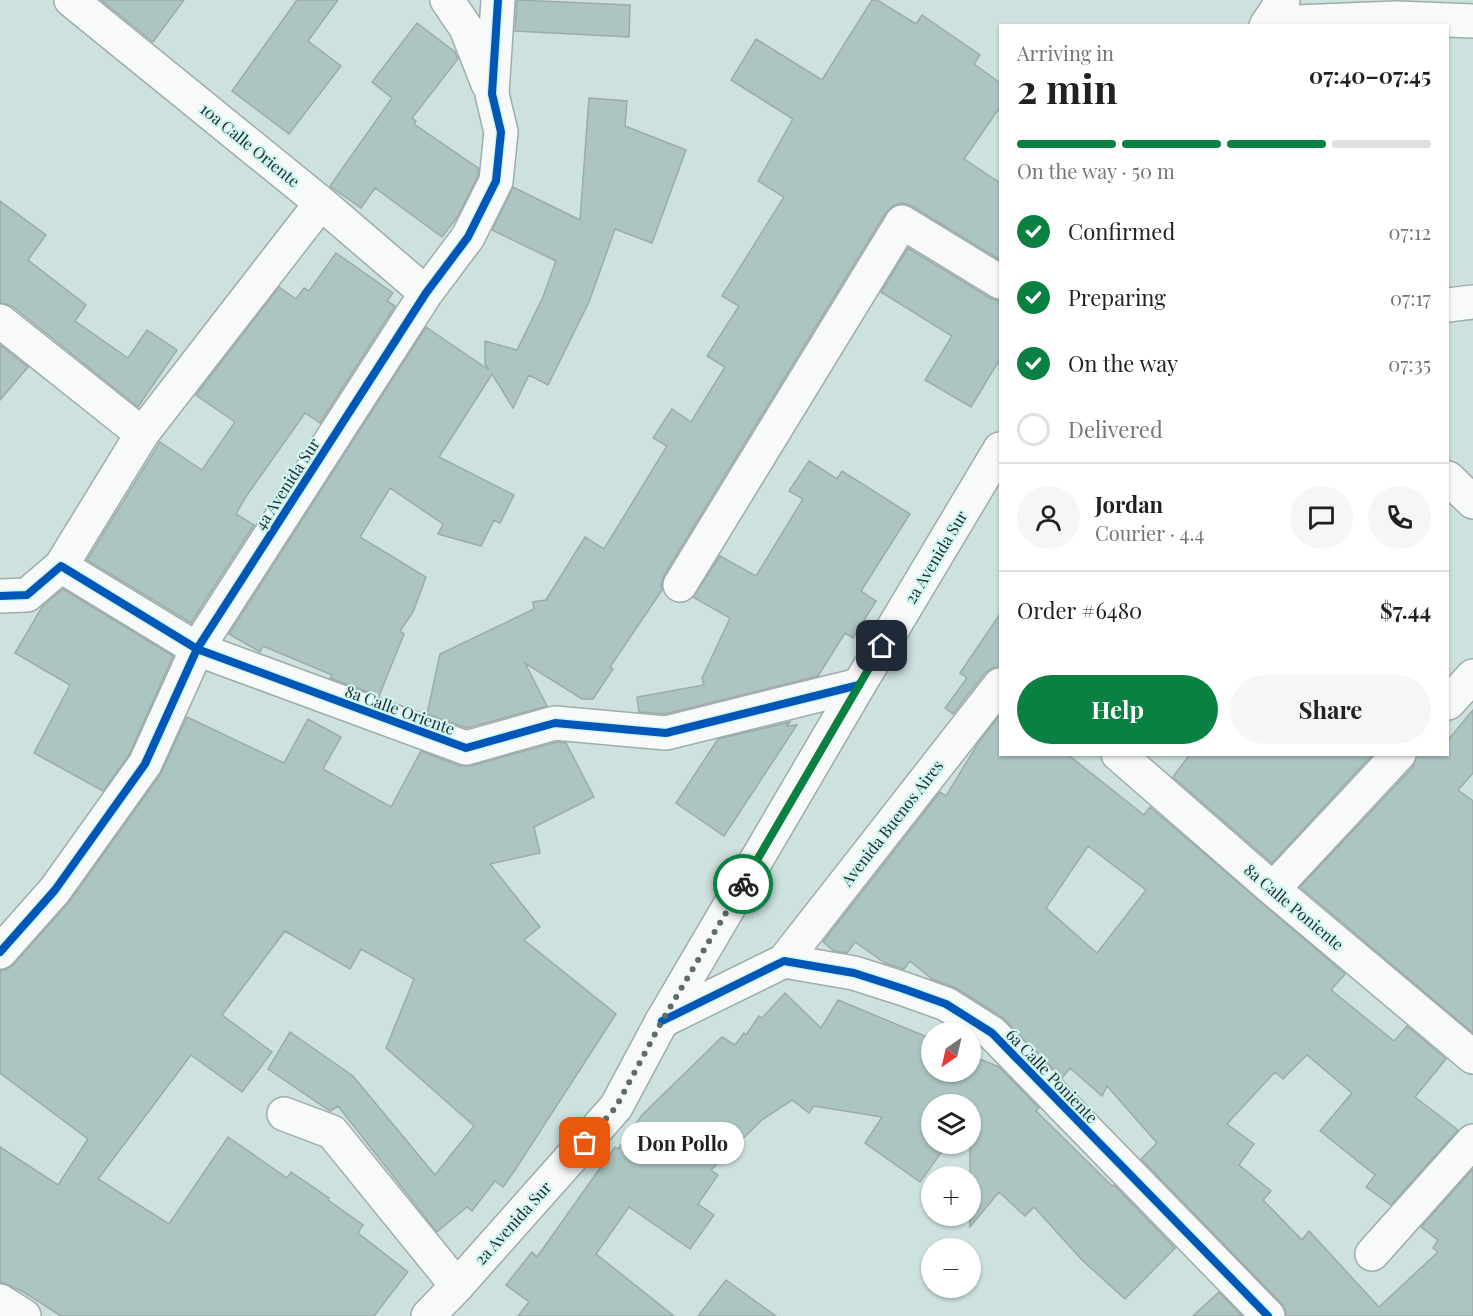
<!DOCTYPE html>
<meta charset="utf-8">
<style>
:root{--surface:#fff;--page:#f6f6f6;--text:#202124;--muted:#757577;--line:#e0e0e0;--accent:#0b8043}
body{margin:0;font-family:"Playfair Display",serif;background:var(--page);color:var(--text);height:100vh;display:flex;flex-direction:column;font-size:22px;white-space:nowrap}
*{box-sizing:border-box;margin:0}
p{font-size:20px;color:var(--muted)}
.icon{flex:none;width:33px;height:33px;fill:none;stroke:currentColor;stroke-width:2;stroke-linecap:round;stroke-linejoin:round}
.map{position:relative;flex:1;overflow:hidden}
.side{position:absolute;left:999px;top:24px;width:450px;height:732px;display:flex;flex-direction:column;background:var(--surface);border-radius:0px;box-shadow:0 2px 4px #0004}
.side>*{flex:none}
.needle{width:39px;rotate:214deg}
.tools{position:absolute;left:921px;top:1022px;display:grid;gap:12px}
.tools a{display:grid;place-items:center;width:60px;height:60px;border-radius:50%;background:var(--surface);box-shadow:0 2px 4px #0004;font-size:30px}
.pin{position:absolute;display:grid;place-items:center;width:51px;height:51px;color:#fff;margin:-26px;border-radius:12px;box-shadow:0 3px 9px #0006}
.courier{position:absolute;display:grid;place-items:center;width:60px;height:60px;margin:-30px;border:4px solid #0b8043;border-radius:50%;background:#fff;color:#222;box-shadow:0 2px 8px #0007}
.bubble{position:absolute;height:42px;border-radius:21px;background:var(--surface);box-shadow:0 2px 4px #0004;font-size:20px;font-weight:700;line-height:42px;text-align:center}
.head em{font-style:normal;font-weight:700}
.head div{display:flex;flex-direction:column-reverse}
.head{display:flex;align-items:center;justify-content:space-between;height:102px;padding:0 18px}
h1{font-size:39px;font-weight:700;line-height:45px}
.bar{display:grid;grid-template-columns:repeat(4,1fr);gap:9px 6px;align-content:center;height:72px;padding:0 18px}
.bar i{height:8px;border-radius:4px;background:var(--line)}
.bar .active{background:var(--accent)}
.bar p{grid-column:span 4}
.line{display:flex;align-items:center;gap:15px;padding:0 18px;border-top:2px solid var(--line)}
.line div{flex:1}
.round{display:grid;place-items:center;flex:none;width:63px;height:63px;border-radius:32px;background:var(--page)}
ol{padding:0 18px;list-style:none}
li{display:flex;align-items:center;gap:18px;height:66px}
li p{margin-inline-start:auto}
li .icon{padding:6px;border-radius:50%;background:var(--accent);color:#fff;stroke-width:4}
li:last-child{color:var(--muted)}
li i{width:33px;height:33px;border:3px solid var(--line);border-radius:50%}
.button{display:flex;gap:12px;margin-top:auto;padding:12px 18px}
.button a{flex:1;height:69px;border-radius:36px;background:var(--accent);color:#fff;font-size:24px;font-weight:700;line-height:69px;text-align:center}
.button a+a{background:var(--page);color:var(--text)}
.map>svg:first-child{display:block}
</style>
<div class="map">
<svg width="1473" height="1316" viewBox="0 0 1473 1316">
<rect width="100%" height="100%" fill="#cde1df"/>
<path fill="#acc5c3" stroke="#9cabaa" stroke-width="1.5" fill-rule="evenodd" d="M101 0H184L153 42Z
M297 0H338L308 41 341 66 289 134 232 91Z
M517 0 630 5 629 37 515 31Z
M872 0H877L916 24 922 15 980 55 974 64 1000 83V107L964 159 1000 183V260L912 206 902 203 893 206 886 212 664 575 661 584 662 590 610 667 613 669 593 699H582L525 663 547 706 467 728 427 714 440 654 534 609 533 602 546 600 585 537 604 549 667 446 653 438 672 409 691 422 725 367 707 356 739 306 722 296 784 197 758 181 793 119 731 80 756 39 822 80Z
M417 23 455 52 458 59 412 118 416 121 414 124 478 168V176L458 216 442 237 375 188 361 208 330 186 392 98 372 82Z
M589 98 627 101 625 126 686 150 652 243 615 229 589 302 548 385 529 375 513 408 492 374 439 457 514 495 500 523 494 520 481 546 438 534 443 524 390 488 360 537 426 577 413 612 400 631 404 634 379 696 330 678 332 675 263 646 260 652 229 634 426 327 489 370 485 364V341L517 350 543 297 556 261 492 230 513 187 580 220Z
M0 201 46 235 28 260 86 305 75 321 128 358 147 330 177 350 138 407 12 306 0 303Z
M908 248 990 298 1000 301V359L971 407 925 380 952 336 881 292Z
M336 253 393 293 387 301 395 306 320 423 305 413 245 498 236 514 254 525 191 623 87 560 160 442 202 470 235 422 196 395 279 287 296 299 304 288 309 291Z
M0 345 28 367 0 400Z
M809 461 837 479 842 471 910 514 861 591 876 601 853 638 845 633 818 676 665 714 639 712 637 697 704 685 702 678 730 618 693 597 720 556 756 576 803 499 789 491Z
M63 589 173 656 129 755 103 791 34 753 70 685 15 653 42 607Z
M1000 614V667L992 668 985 673 953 714 945 708 967 678 960 673Z
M1473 710V773L1458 790 1473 801V1033L1300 887 1413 767 1417 754H1448V740Z
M1000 715V754H1067L1144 815 1150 807 1345 974 1331 990 1394 1041 1407 1026 1446 1059 1415 1097 1458 1130 1391 1205 1366 1187 1375 1175 1320 1131 1352 1093 1307 1055 1283 1079 1275 1072 1227 1124 1254 1144 1239 1165 1271 1191 1263 1200 1302 1240 1309 1231 1379 1307 1438 1252 1433 1248 1438 1240 1421 1227 1473 1169V1316H1286V1311L1281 1303 1141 1159 1157 1143 1107 1086 1102 1096 1070 1068 1062 1078 1002 1017 956 988 932 979 910 961 904 969 885 963 855 942 847 953 834 951 823 942 940 792 946 796 980 740ZM1088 846 1146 890 1097 953 1046 908Z
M187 717 284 763 308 719 341 737 323 769 391 807 421 751 460 766H470L557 742 566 743 594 797 534 827 540 853 490 864 540 927 524 940 616 1014 515 1170 503 1187 495 1181 472 1211 467 1207 437 1232 338 1106 330 1111 268 1069 290 1032 353 1076 435 1175 474 1126 386 1048 414 979 361 949 350 969 285 931 222 1015 272 1052 242 1092 191 1055 98 1179 169 1224 228 1137 287 1178 291 1172 329 1198 328 1200 363 1225 358 1233 408 1272 374 1316H61L22 1291 0 1282V1147L58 1185 88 1139 0 1073V970H6L14 964 70 901 160 775Z
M790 722 787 726 797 725 724 836 676 803 718 739Z
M1190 754H1373L1272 863 1173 777Z
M785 993 821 1028 838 1000 932 1039V1071H970V1055L999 1067 1039 1108 1036 1111 1112 1186 1114 1185 1175 1248 1125 1299 1082 1260 1034 1207 1025 1216 999 1192 970 1227V1104H932V1143H948L920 1182 865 1143 882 1117 814 1106 809 1113 792 1100 763 1119 711 1170 718 1175 698 1204 714 1215 690 1249 629 1207 596 1254 674 1316H518L529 1302 506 1285 532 1252 537 1257 615 1147 618 1149 642 1115 722 1037 735 1045 744 1033 746 1035 759 1016 762 1018Z
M726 1280 776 1316H698Z
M1219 1292 1242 1316H1193Z"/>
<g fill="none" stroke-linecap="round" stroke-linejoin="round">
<g stroke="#9eadac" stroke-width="36">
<path id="minor" d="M71 0 321 203 426 293
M447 0 466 28 488 84
M1268 23 1397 18 1473 21
M1448 305 1473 302
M0 321 142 434
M1448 478 1473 502
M61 566 142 434 321 203
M680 585 902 222 1000 282
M0 596 27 595 61 566 197 649 466 748 555 723 666 733 859 685
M1448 703 1473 676
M1118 754 1273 889 1473 1057
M1273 889 1399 754
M0 952 55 890 145 764 197 649 426 293 468 237 496 181 501 132 492 94 498 0
M784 961 1000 685
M662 1021 784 961 854 973 904 989 946 1004 992 1033 1268 1316
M284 1114 332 1132 457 1286
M1372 1254 1473 1141
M0 1301 24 1316"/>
</g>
<g stroke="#9eadac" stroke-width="36">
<path id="major" d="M1266 26 1283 0
M428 1316 457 1286 616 1107 662 1021 859 685 1000 449"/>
</g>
<use href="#minor" stroke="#f8fafa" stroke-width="33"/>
<use href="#major" stroke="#f8fafa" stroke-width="33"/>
<g stroke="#d2f6f3" stroke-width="11">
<path id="cycleway" d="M0 596 27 595 61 566 197 649 466 748 555 723 666 733 859 685
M0 952 55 890 145 764 197 649 426 293 468 237 496 181 501 132 492 94 498 0
M662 1021 784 961 854 973 904 989 946 1004 992 1033 1268 1316"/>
</g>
<use href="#cycleway" stroke="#0057b8" stroke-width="8"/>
</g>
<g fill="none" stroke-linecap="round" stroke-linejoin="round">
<path stroke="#5d6d6b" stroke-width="6" stroke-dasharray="0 10.8" d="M585 1143 616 1107 662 1021 743 884"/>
<path stroke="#0b8043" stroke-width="8" d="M743 884 882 646"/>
</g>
<g text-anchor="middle" stroke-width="4.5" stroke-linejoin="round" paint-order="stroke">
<g font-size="16" fill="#202e2d" stroke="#d2f6f3">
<text transform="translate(250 145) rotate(39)" y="6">10a Calle Oriente</text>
<text transform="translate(287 484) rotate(-57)" y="6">4a Avenida Sur</text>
<text transform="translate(936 557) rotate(-59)" y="6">2a Avenida Sur</text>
<text transform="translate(400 710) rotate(20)" y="6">8a Calle Oriente</text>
<text transform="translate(892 823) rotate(-52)" y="6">Avenida Buenos Aires</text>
<text transform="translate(1294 907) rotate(40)" y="6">8a Calle Poniente</text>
<text transform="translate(1052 1076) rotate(46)" y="6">6a Calle Poniente</text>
<text transform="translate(513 1223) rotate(-48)" y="6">2a Avenida Sur</text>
</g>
</g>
</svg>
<div class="tools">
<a><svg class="needle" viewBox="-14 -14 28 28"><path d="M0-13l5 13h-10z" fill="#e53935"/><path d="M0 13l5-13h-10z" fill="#757577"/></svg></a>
<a><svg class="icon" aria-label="layers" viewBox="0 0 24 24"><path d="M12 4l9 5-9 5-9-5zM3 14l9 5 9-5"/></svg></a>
<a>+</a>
<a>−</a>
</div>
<div class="pin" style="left:585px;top:1143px;background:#ea580c"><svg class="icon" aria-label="bag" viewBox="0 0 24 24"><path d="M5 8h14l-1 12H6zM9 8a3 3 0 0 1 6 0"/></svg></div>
<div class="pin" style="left:882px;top:646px;background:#1f2937"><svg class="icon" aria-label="home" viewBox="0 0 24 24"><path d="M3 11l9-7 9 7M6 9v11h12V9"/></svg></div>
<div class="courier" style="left:743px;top:884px"><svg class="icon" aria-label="bike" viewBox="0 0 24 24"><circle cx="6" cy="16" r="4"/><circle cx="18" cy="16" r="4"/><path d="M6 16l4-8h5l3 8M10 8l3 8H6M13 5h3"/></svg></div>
<div class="bubble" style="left:621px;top:1122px;width:123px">Don Pollo</div>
<section class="side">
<div class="head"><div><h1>2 min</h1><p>Arriving in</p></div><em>07:40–07:45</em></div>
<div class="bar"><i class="active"></i><i class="active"></i><i class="active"></i><i></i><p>On the way · 50 m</p></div>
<ol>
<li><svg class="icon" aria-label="check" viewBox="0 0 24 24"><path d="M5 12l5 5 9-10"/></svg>Confirmed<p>07:12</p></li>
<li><svg class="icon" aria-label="check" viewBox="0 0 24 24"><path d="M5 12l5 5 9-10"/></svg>Preparing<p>07:17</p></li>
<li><svg class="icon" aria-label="check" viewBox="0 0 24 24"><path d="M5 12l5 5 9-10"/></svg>On the way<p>07:35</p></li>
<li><i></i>Delivered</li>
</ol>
<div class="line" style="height:108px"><a class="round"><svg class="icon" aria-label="person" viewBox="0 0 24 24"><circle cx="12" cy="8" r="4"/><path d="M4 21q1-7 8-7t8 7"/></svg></a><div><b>Jordan</b><p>Courier · 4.4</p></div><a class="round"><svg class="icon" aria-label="chat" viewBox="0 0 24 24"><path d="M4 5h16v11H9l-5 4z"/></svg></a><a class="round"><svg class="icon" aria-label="phone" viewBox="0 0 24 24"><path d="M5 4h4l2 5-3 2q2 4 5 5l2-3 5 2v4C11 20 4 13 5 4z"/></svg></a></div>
<div class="line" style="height:78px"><div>Order #6480</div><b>$7.44</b></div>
<div class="button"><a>Help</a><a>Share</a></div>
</section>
</div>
